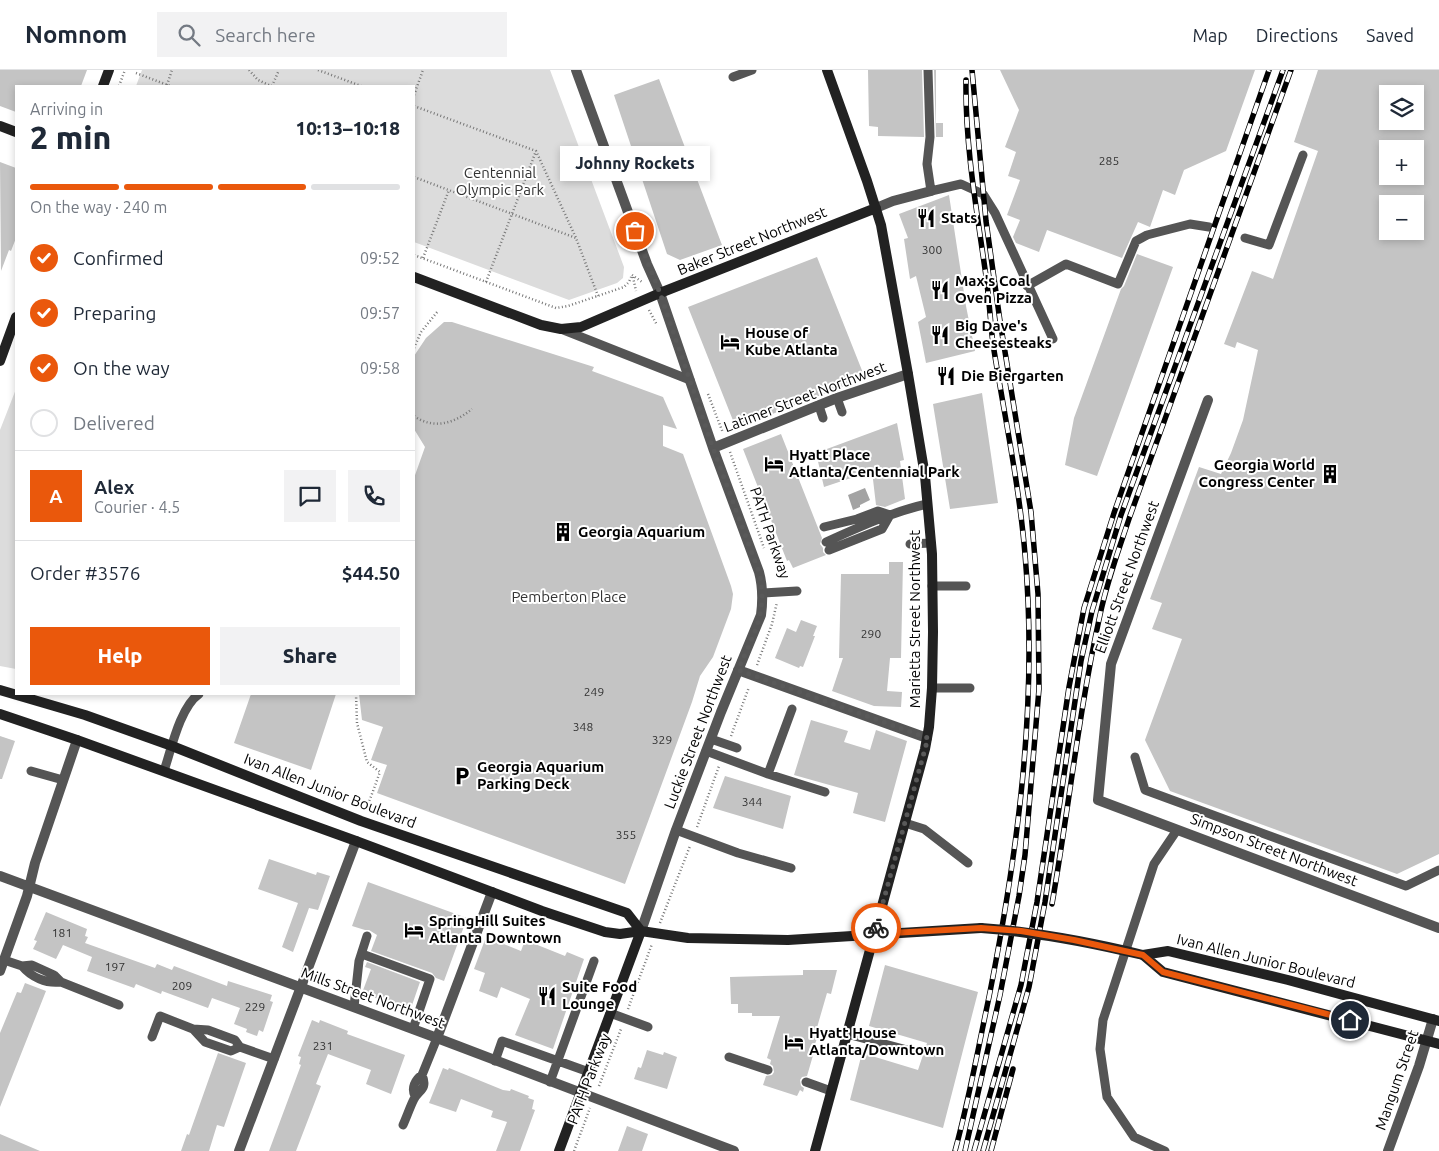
<!DOCTYPE html>
<meta charset="utf-8">
<style>
:root{--surface:#fff;--page:#f2f2f3;--text:#1f2937;--muted:#747a83;--line:#e0e1e3;--accent:#ea580c}
body{margin:0;font-family:Ubuntu,sans-serif;background:var(--page);color:var(--text);height:100vh;display:flex;flex-direction:column;font-size:19px;white-space:nowrap}
*{box-sizing:border-box;margin:0}
p{font-size:16px;color:var(--muted)}
.icon{flex:none;width:28px;height:28px;fill:none;stroke:currentColor;stroke-width:2;stroke-linecap:round;stroke-linejoin:round}
.map{position:relative;flex:1;overflow:hidden}
.drawer{position:absolute;left:15px;top:15px;width:400px;height:610px;display:flex;flex-direction:column;background:var(--surface);border-radius:0px;box-shadow:0 2px 8px #0003}
.drawer>*{flex:none}
.fabs{position:absolute;left:1379px;top:15px;display:grid;gap:10px}
.fabs a{display:grid;place-items:center;width:45px;height:45px;border-radius:0px;background:var(--surface);box-shadow:0 2px 8px #0003;font-size:25px}
.pin{position:absolute;display:grid;place-items:center;width:42px;height:42px;color:#fff;margin:-21px;border:2px solid #fff;border-radius:50%;box-shadow:0 1px 5px #0007}
.courier{position:absolute;display:grid;place-items:center;width:50px;height:50px;margin:-25px;border:4px solid #ea580c;border-radius:50%;background:#fff;color:#222;box-shadow:0 1px 6px #0007}
.bubble{position:absolute;height:35px;border-radius:0px;background:var(--surface);box-shadow:0 2px 8px #0003;font-size:16px;font-weight:800;line-height:35px;text-align:center}
.headline em{font-style:normal;font-weight:800}
.headline div{display:flex;flex-direction:column-reverse}
.headline{display:flex;align-items:center;justify-content:space-between;height:85px;padding:0 15px}
h1{font-size:32px;font-weight:800;line-height:38px}
.bar{display:grid;grid-template-columns:repeat(4,1fr);gap:8px 5px;align-content:center;height:60px;padding:0 15px}
.bar i{height:6px;border-radius:4px;background:var(--line)}
.bar .current{background:var(--accent)}
.bar p{grid-column:span 4}
.line{display:flex;align-items:center;gap:12px;padding:0 15px;border-top:1px solid var(--line)}
.line div{flex:1}
.round{display:grid;place-items:center;flex:none;width:52px;height:52px;border-radius:0px;background:var(--page)}
ol{padding:0 15px;list-style:none}
li{display:flex;align-items:center;gap:15px;height:55px}
li p{margin-inline-start:auto}
li .icon{padding:5px;border-radius:50%;background:var(--accent);color:#fff;stroke-width:4}
li:last-child{color:var(--muted)}
li i{width:28px;height:28px;border:2px solid var(--line);border-radius:50%}
.action{display:flex;gap:10px;margin-top:auto;padding:10px 15px}
.action a{flex:1;height:58px;border-radius:0px;background:var(--accent);color:#fff;font-size:20px;font-weight:800;line-height:58px;text-align:center}
.action a+a{background:var(--page);color:var(--text)}
header{display:flex;align-items:center;gap:30px;box-sizing:border-box;height:70px;padding:0 25px;background:var(--surface);border-bottom:1px solid var(--line)}
header strong{font-size:24px}
nav{display:flex;gap:28px;margin-inline-start:auto;font-size:18px}
.search{width:350px;height:45px;background:var(--page);display:flex;align-items:center;gap:12px;box-sizing:border-box;padding:0 18px;border-radius:0px;color:var(--muted);font-size:19px}
.map>svg:first-child{display:block}
</style>
<header>
<strong>Nomnom</strong>
<div class="search"><svg class="icon" aria-label="search" viewBox="0 0 24 24"><circle cx="10" cy="10" r="6"/><path d="M15 15l6 6"/></svg>Search here</div>
<nav><a>Map</a><a>Directions</a><a>Saved</a></nav>
</header>
<div class="map">
<svg width="1439" height="1081" viewBox="0 0 1439 1081">
<rect width="100%" height="100%" fill="#fff"/>
<path fill="#dcdcdc" d="M142 0H550L624 197 623 208 617 213 569 230 414 172V16H136Z
M16 319V599L0 596V360Z"/>
<path fill="#a3a3a3" d="M865 418 870 430 860 435V437L853 440 848 425Z"/>
<path fill="#c4c4c4" fill-rule="evenodd" d="M0 0H87L81 16H16V42L0 36Z
M868 0H922L924 67 878 66V57L869 56Z
M934 0H936V53H943V67H936Z
M1000 0H1255L1226 81 1184 100 1175 125 1163 120 1150 157 1138 152 1122 188 1047 160 1039 182 1016 173 1013 167 1020 150 1007 145 1020 110 1008 106 1016 82 1005 77 1019 40Z
M1318 0H1439V784L1397 804 1170 721 1145 670 1182 569 1152 559 1162 533 1150 529 1199 397 1221 404 1231 383 1243 350 1258 280 1237 272 1235 278 1224 274 1252 201 1273 209 1318 81 1294 72ZM1388 24H1415V51H1388ZM1388 79H1415V106H1388ZM1388 134H1415V161H1388Z
M659 9 722 175 680 190 667 184 614 25Z
M0 92 16 98V168L11 181 9 180 1 201Z
M949 125 966 236 975 281 926 293 918 252 926 247 916 206 910 209 904 169 908 168 899 144Z
M1137 184 1173 197 1097 406 1065 395 1074 348 1121 219 1124 216Z
M817 187 865 308 736 358 688 237Z
M444 252H452L594 297 592 301 663 327 677 359 663 355V376L683 384 731 516 733 524 731 539 713 587 700 606 692 632 625 814 377 723 387 695 371 690 383 657 362 650 359 624H414V408L425 377 414 359V286L426 268Z
M982 323 998 433 950 439 933 334Z
M897 353 904 390 900 391 905 429 885 437 876 435 872 401 824 417 816 383Z
M781 364 822 468 820 474 823 478V482L826 485 793 498 789 490 787 491 743 379Z
M889 492H903L901 588H890L887 621 902 622 901 637 874 636 832 621 843 588H839L841 504H889Z
M801 550 817 556 813 566H815L803 597 800 596 799 598 775 588 787 558 796 562Z
M251 624H336L311 700 234 673Z
M811 650 848 661 844 672 870 680 876 660 907 671 885 752 853 743 858 723 794 705Z
M0 666 15 671 2 709H0Z
M725 706 791 726 783 759 713 738Z
M269 789 316 805 317 802 330 806 318 840 309 838 293 882 282 877 298 833 258 819Z
M368 812 467 848 444 911 436 908 432 903 371 881 377 865 369 860H365L352 856Z
M46 842 87 859 85 866 88 867 85 873 155 898 157 894 172 900 174 896 227 916 228 911 272 925 270 931 273 932 263 962 259 960 257 966 246 962 247 959 234 954 240 938 212 928 208 938 162 921 161 924 136 914 134 918 87 901 92 887 63 875 56 889 33 879 37 871 34 870Z
M486 867 521 881 525 870 565 886 567 882 584 889 553 979 515 965 530 929 501 917 497 928 479 921 485 903 474 899Z
M367 892 420 912 410 941 362 923 371 899 365 897Z
M885 895 978 922 943 1058 850 1030 862 983 918 1000 927 973 869 956Z
M803 900H837L831 924 827 923 816 961 819 963 812 982H814L807 1006 802 1007 800 1010 801 1016 804 1018 803 1022 800 1020 797 1026 763 1015 766 1006 772 1005 774 1002 773 996 770 994 771 990 767 988 780 946H752V943H738V934H731L730 907 803 905Z
M25 913 46 921 0 1037V963L17 922 21 923Z
M312 950 319 953 320 950 348 961 347 964 405 985 391 1024 366 1014 371 1000 328 984 316 1014 321 1016 296 1081H269L301 995 299 994 301 987 298 986Z
M647 980 663 985 664 982 677 987 667 1019 634 1009 638 997 641 998Z
M218 983 246 993 224 1057 217 1055 209 1081H181L187 1064 189 1065Z
M443 998 448 1000 449 998 503 1020 510 1021 511 1019 529 1026 528 1028 534 1030 532 1039 535 1040 520 1081H496L507 1052 491 1047 493 1041 461 1029 456 1042 429 1033Z
M627 1056 648 1064 642 1081H618Z
M0 1064 40 1081H0Z"/>
<g fill="none" stroke-linecap="round" stroke-linejoin="round">
<path stroke="#777" stroke-width="2.5" stroke-dasharray="1 2.5" stroke-linecap="butt" d="M249 0 258 10 271 16
M318 0 361 16
M136 3 170 16
M167 15 172 0
M119 16 125 0
M272 16 279 0
M414 25 423 0
M414 36 536 81 576 168 598 226
M414 107 576 168
M414 185 556 238 568 236 624 217 629 212 632 205
M423 188 449 120
M632 205 642 212
M633 207 636 221
M486 212 536 81
M649 240 657 255
M414 278 421 262 438 241
M708 324 723 363
M414 346C434 360 455 353 472 339
M730 382 764 478
M757 595 772 554 777 532
M356 624 357 653 367 692 380 702 369 732
M731 666 749 617
M697 757 719 696
M660 853 690 776
M628 939 652 874
M599 1016 621 959
M574 1081 590 1038"/>
<path stroke="#555" stroke-width="9" d="M928 0 930 67 927 94 931 121 961 114 983 124 995 143 1053 269
M733 7 752 0
M1245 168 1269 175 1303 85
M1027 216 1066 194 1118 214 1136 171 1147 165 1190 154 1209 157
M561 259 690 310
M837 328 842 342
M819 336 823 348
M824 457 857 449 878 441 890 445
M826 472C859 457 892 442 927 434
M910 474 931 473
M829 480 882 459 890 445
M932 516H966
M763 523 797 521
M932 618H970
M711 669 737 678
M706 681 768 704 825 722
M1135 687 1145 720 1406 816 1439 800
M31 701 63 710
M164 701C171 680 180 637 199 624
M768 704 792 639
M905 753 924 759 968 793
M676 760 738 783 791 798
M362 884 430 909 413 959
M4 890 22 896 32 895 54 905 61 912 119 935
M22 896C31 907 46 914 61 912
M354 937 359 891 367 866
M610 943 648 957
M193 959 205 972 231 981 240 977
M847 964 911 981
M152 967 160 946 193 959 208 960 235 970 240 977 274 989
M729 987 768 1000
M495 991 502 971 589 1002
M422 1005 437 968
M550 1012 594 891
M806 1012 831 1021
M403 1055C407 1046 410 1037 414 1029 419 1020 428 1019 422 1005 415 1010 411 1018 415 1026
M1165 1081 1134 1067 1107 1027 1100 979 1103 950 1154 794 1177 760"/>
<path stroke="#555" stroke-width="10" d="M576 0 647 194 660 223 713 378 759 502C763 517 763 530 761 545L721 642 676 760 641 861
M876 138 893 131 931 121
M1208 330 1111 594 1098 730 1439 858
M713 378 837 328 908 304
M738 600 927 668
M0 806 437 968 734 1081
M0 901 27 826 35 793 77 670
M437 968 492 822
M239 1081 356 771
M1388 1081 1419 996 1433 949"/>
<path stroke="#222" stroke-width="10" d="M103 16 109 0
M0 56 16 62
M414 207 541 255 561 259 581 257 660 223 876 138
M0 291 16 247
M0 620 85 645 172 676 361 751 627 843 641 861
M0 644 77 670 356 771 542 841 605 862 620 864 641 861 688 868 788 870 981 858
M1143 885 1163 902 1439 974
M1143 885 1168 881 1288 910 1439 951
M559 1081 641 861
M815 1081 925 679 929 657 932 618 933 562 932 484 925 406 908 304 881 155 867 111 827 0"/>
<g stroke="#000" stroke-width="5.5">
<path id="rail" d="M1052 834C1069 737 1079 640 1100 545 1107 511 1119 479 1130 446L1291 0
M955 1081C969 1030 978 979 989 927 1018 781 1038 633 1025 484 1019 413 1004 344 993 274 990 249 989 224 985 199 976 136 965 73 966 10
M965 1081 1000 925 1019 826 1025 785 1039 619 1038 524 1031 442 1000 251 986 151 972 0
M974 1081 1021 915 1037 832 1069 617 1084 538 1114 443 1269 0
M983 1081 1029 917 1045 832 1081 591 1092 541 1121 445 1283 0
M991 1081 1013 999"/>
</g>
<use href="#rail" stroke="#fff" stroke-width="4" stroke-dasharray="11" stroke-linecap="butt"/>
<path stroke="#222" stroke-width="10" d="M981 858C1037 862 1089 872 1143 885"/>
</g>
<g fill="none" stroke-linecap="round" stroke-linejoin="round">
<path stroke="#595959" stroke-width="5" stroke-dasharray="0 9" d="M635 161 660 223 713 378 759 502C769 541 753 565 738 600L928 668 876 858"/>
<path stroke="#ea580c" stroke-width="6" d="M876 858 874 864 981 858 1021 861 1074 870 1143 885 1163 902 1350 950"/>
</g>
<defs>
<g id="restaurant-bare" transform="scale(1.5)"><path d="M-5-6h1v4h1v-4h1v4h1v-4h1v5L-1.5 .5V6h-2V.5L-5-1ZM5-6V6H3V1.5H1.5Q1.5-4 5-6Z" fill="#000" stroke="#fff" stroke-width="2.5" paint-order="stroke"/></g>
<g id="hotel-bare" transform="scale(1.5)"><path d="M-6-4.5h1.5V1H6V5H4.5V3h-9V5H-6ZM-4 0a1.8 1.8 0 1 1 3.6 0ZM.5 0V-2.5h3Q6-2.5 6 0Z" fill="#000" stroke="#fff" stroke-width="2.5" paint-order="stroke"/></g>
<g id="building-bare" transform="scale(1.5)"><path d="M-4-6H4V6H1V3H-1V6H-4ZM-2.5-4.3h1.7v1.8h-1.7ZM.8-4.3h1.7v1.8H.8ZM-2.5-1h1.7V.8h-1.7ZM.8-1h1.7V.8H.8Z" fill="#000" stroke="#fff" stroke-width="2.5" paint-order="stroke"/></g>
<g id="parking-bare" transform="scale(1.5)"><path d="M-3.5-5.5H1a3.5 3.5 0 0 1 0 7H-1V5.5H-3.5ZM-1-3.4V-.6H.8a1.4 1.4 0 0 0 0-2.8Z" fill="#000" stroke="#fff" stroke-width="2.5" paint-order="stroke"/></g>
</defs>
<g fill-rule="evenodd">
<use href="#restaurant-bare" x="926" y="148"/>
<use href="#restaurant-bare" x="940" y="220"/>
<use href="#restaurant-bare" x="940" y="265"/>
<use href="#hotel-bare" x="730" y="272"/>
<use href="#restaurant-bare" x="946" y="306"/>
<use href="#hotel-bare" x="774" y="394"/>
<use href="#building-bare" x="1330" y="404"/>
<use href="#building-bare" x="563" y="462"/>
<use href="#parking-bare" x="462" y="706"/>
<use href="#hotel-bare" x="414" y="860"/>
<use href="#restaurant-bare" x="547" y="926"/>
<use href="#hotel-bare" x="794" y="972"/>
</g>
<g text-anchor="middle" stroke-width="4" stroke-linejoin="round" paint-order="stroke">
<g font-size="12" fill="#313131">
<text x="1109" y="95">285</text>
<text x="932" y="184">300</text>
<text x="871" y="568">290</text>
<text x="594" y="626">249</text>
<text x="583" y="661">348</text>
<text x="662" y="674">329</text>
<text x="752" y="736">344</text>
<text x="626" y="769">355</text>
<text x="62" y="867">181</text>
<text x="115" y="901">197</text>
<text x="182" y="920">209</text>
<text x="255" y="941">229</text>
<text x="323" y="980">231</text>
</g>
<g font-size="15" fill="#333" stroke="#fff">
<text x="500" y="108">Centennial<tspan x="500" dy="17">Olympic Park</tspan></text>
<text x="569" y="532">Pemberton Place</text>
</g>
<g font-size="15" font-weight="bold" fill="#000" stroke="#fff" text-anchor="start">
<text x="941" y="153">Stats</text>
<text x="955" y="216">Max's Coal<tspan x="955" dy="17">Oven Pizza</tspan></text>
<text x="955" y="261">Big Dave's<tspan x="955" dy="17">Cheesesteaks</tspan></text>
<text x="745" y="268">House of<tspan x="745" dy="17">Kube Atlanta</tspan></text>
<text x="961" y="311">Die Biergarten</text>
<text x="789" y="390">Hyatt Place<tspan x="789" dy="17">Atlanta/Centennial Park</tspan></text>
<text x="1315" y="400" text-anchor="end">Georgia World<tspan x="1315" dy="17">Congress Center</tspan></text>
<text x="578" y="467">Georgia Aquarium</text>
<text x="477" y="702">Georgia Aquarium<tspan x="477" dy="17">Parking Deck</tspan></text>
<text x="429" y="856">SpringHill Suites<tspan x="429" dy="17">Atlanta Downtown</tspan></text>
<text x="562" y="922">Suite Food<tspan x="562" dy="17">Lounge</tspan></text>
<text x="809" y="968">Hyatt House<tspan x="809" dy="17">Atlanta/Downtown</tspan></text>
</g>
<g font-size="15" fill="#000" stroke="#fff">
<text transform="translate(752 171) rotate(-22)" y="5">Baker Street Northwest</text>
<text transform="translate(805 327) rotate(-21)" y="5">Latimer Street Northwest</text>
<text transform="translate(770 463) rotate(71)" y="5">PATH Parkway</text>
<text transform="translate(1127 507) rotate(-70)" y="5">Elliott Street Northwest</text>
<text transform="translate(915 549) rotate(-90)" y="5">Marietta Street Northwest</text>
<text transform="translate(698 662) rotate(-69)" y="5">Luckie Street Northwest</text>
<text transform="translate(330 721) rotate(21)" y="5">Ivan Allen Junior Boulevard</text>
<text transform="translate(1274 780) rotate(21)" y="5">Simpson Street Northwest</text>
<text transform="translate(1266 891) rotate(14)" y="5">Ivan Allen Junior Boulevard</text>
<text transform="translate(373 928) rotate(20)" y="5">Mills Street Northwest</text>
<text transform="translate(589 1009) rotate(-69)" y="5">PATH Parkway</text>
<text transform="translate(1397 1010) rotate(-71)" y="5">Mangum Street</text>
</g>
</g>
</svg>
<div class="fabs">
<a><svg class="icon" aria-label="layers" viewBox="0 0 24 24"><path d="M12 4l9 5-9 5-9-5zM3 14l9 5 9-5"/></svg></a>
<a>+</a>
<a>−</a>
</div>
<div class="pin" style="left:635px;top:161px;background:#ea580c"><svg class="icon" aria-label="bag" viewBox="0 0 24 24"><path d="M5 8h14l-1 12H6zM9 8a3 3 0 0 1 6 0"/></svg></div>
<div class="pin" style="left:1350px;top:950px;background:#1f2937"><svg class="icon" aria-label="home" viewBox="0 0 24 24"><path d="M3 11l9-7 9 7M6 9v11h12V9"/></svg></div>
<div class="courier" style="left:876px;top:858px"><svg class="icon" aria-label="bike" viewBox="0 0 24 24"><circle cx="6" cy="16" r="4"/><circle cx="18" cy="16" r="4"/><path d="M6 16l4-8h5l3 8M10 8l3 8H6M13 5h3"/></svg></div>
<div class="bubble" style="left:560px;top:76px;width:150px">Johnny Rockets</div>
<section class="drawer">
<div class="headline"><div><h1>2 min</h1><p>Arriving in</p></div><em>10:13–10:18</em></div>
<div class="bar"><i class="current"></i><i class="current"></i><i class="current"></i><i></i><p>On the way · 240 m</p></div>
<ol>
<li><svg class="icon" aria-label="check" viewBox="0 0 24 24"><path d="M5 12l5 5 9-10"/></svg>Confirmed<p>09:52</p></li>
<li><svg class="icon" aria-label="check" viewBox="0 0 24 24"><path d="M5 12l5 5 9-10"/></svg>Preparing<p>09:57</p></li>
<li><svg class="icon" aria-label="check" viewBox="0 0 24 24"><path d="M5 12l5 5 9-10"/></svg>On the way<p>09:58</p></li>
<li><i></i>Delivered</li>
</ol>
<div class="line" style="height:90px"><b class="round" style="background:var(--accent);color:#fff">A</b><div><b>Alex</b><p>Courier · 4.5</p></div><a class="round"><svg class="icon" aria-label="chat" viewBox="0 0 24 24"><path d="M4 5h16v11H9l-5 4z"/></svg></a><a class="round"><svg class="icon" aria-label="phone" viewBox="0 0 24 24"><path d="M5 4h4l2 5-3 2q2 4 5 5l2-3 5 2v4C11 20 4 13 5 4z"/></svg></a></div>
<div class="line" style="height:65px"><div>Order #3576</div><b>$44.50</b></div>
<div class="action"><a>Help</a><a>Share</a></div>
</section>
</div>
